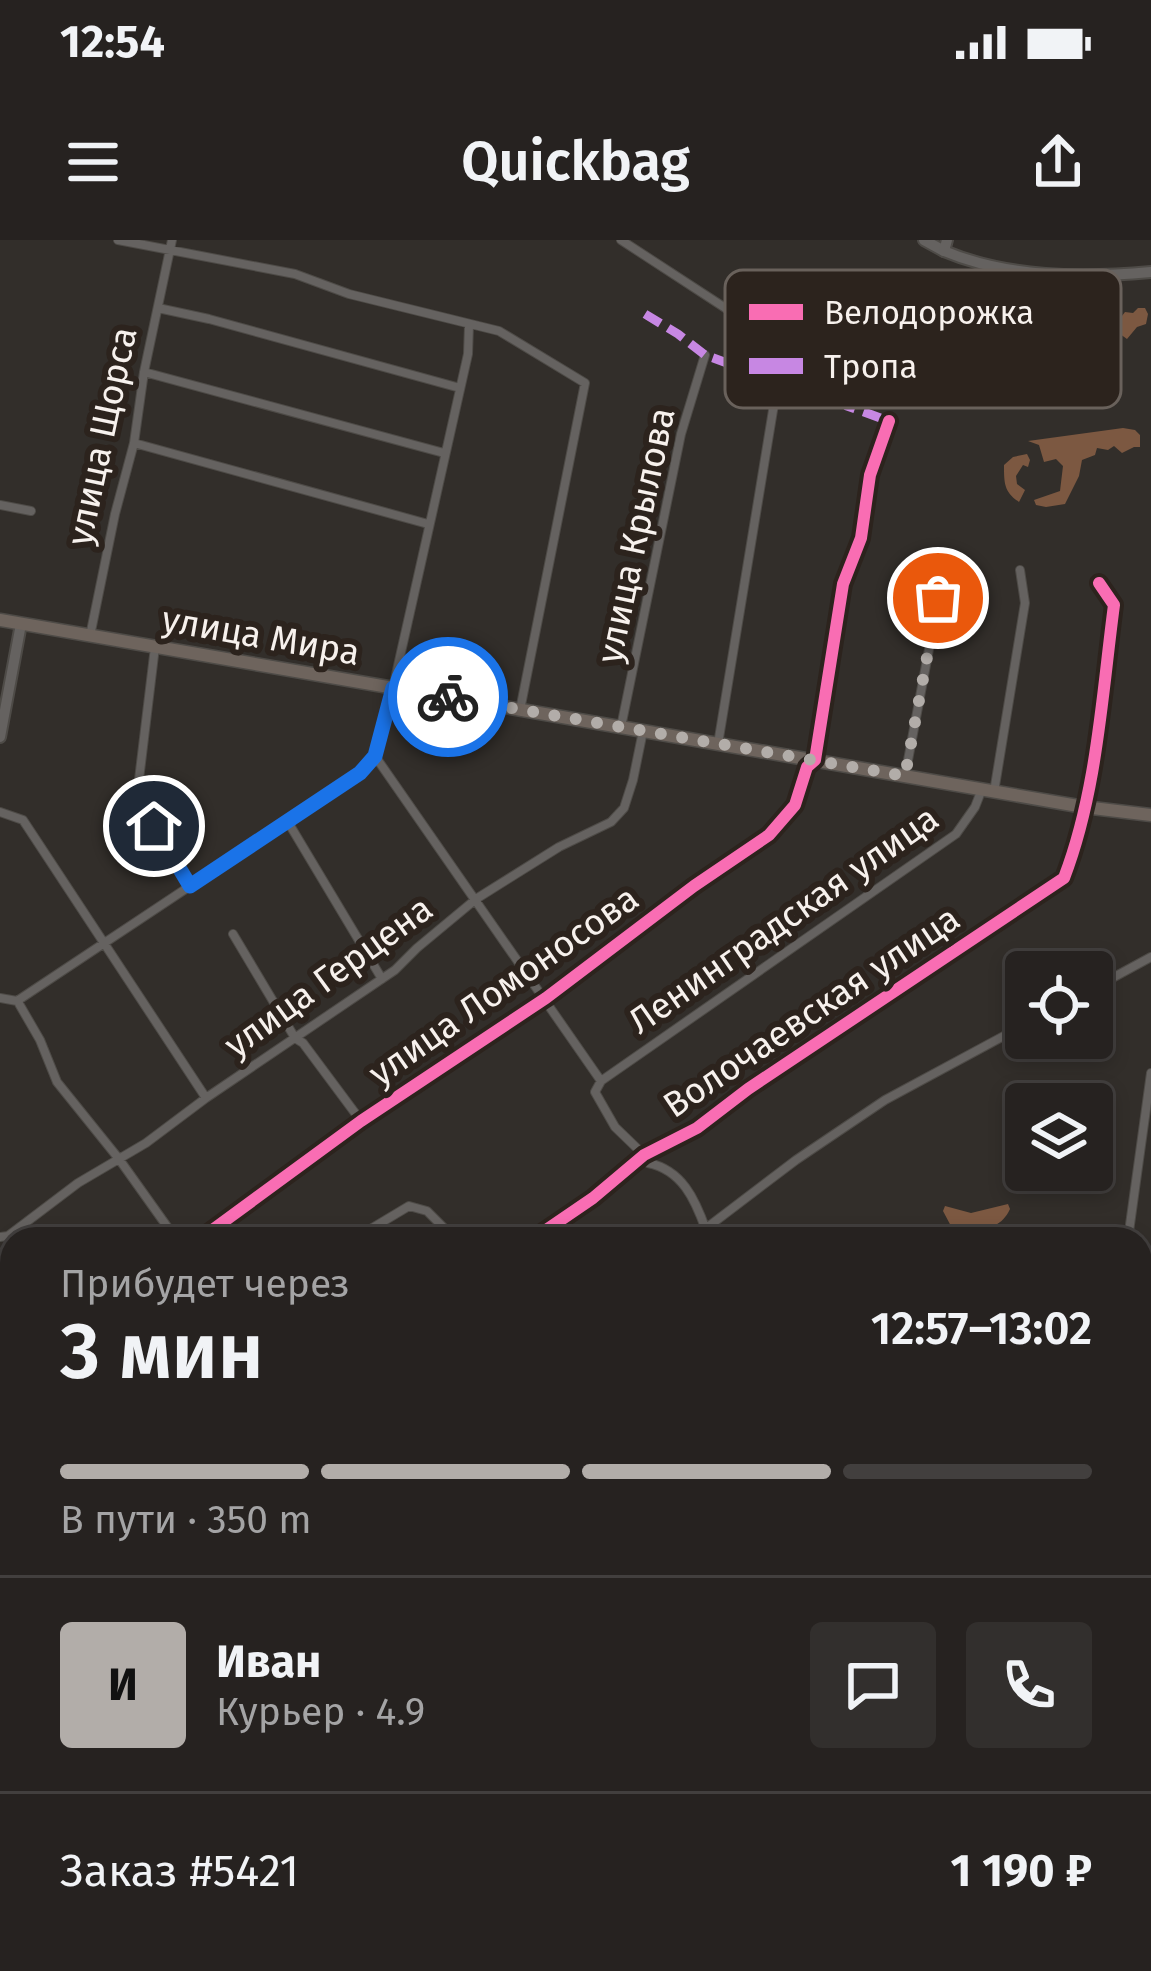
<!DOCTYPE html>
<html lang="ru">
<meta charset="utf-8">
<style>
:root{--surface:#262220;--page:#322f2d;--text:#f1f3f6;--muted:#a4a4a5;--line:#423f3e;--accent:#b2ada9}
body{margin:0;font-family:"Fira Sans",sans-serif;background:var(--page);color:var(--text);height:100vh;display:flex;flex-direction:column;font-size:45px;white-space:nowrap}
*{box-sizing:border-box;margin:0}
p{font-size:39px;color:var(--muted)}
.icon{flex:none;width:66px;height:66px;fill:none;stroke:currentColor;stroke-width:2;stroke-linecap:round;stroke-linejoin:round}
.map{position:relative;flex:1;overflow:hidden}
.drawer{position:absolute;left:0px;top:987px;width:1152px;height:744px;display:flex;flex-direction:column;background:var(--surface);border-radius:36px 36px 0 0;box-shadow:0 6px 18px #0003,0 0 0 3px var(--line)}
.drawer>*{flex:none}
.tools{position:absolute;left:1005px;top:711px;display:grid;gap:24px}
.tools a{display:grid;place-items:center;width:108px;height:108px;border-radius:12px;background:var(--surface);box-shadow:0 6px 18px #0003,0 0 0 3px var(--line);font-size:60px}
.pin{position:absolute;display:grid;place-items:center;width:102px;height:102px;color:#fff;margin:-51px;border:6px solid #fff;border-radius:50%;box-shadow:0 3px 12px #0007}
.courier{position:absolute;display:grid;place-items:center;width:120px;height:120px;margin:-60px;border:9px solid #1a73e8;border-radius:50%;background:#fff;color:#222;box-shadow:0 3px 15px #0007}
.overview em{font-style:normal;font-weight:600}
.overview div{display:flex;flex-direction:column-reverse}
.overview{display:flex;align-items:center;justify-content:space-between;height:204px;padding:0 60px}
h1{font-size:78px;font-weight:600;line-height:90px}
.bar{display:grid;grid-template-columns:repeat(4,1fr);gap:18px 12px;align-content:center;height:144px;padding:0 60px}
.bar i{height:15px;border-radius:9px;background:var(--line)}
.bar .on{background:var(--accent)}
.bar p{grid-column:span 4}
.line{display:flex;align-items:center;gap:30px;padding:0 60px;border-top:3px solid var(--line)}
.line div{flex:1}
.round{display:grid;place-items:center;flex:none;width:126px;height:126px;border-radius:12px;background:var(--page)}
.status{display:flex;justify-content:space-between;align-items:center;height:84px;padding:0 60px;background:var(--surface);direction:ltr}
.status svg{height:33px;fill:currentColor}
header{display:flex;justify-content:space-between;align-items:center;height:156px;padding:0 60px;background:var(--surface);font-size:54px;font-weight:600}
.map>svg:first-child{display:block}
</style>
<div class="status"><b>12:54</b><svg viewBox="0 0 49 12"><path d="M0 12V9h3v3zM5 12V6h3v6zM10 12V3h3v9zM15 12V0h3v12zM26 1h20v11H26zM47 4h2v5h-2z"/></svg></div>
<header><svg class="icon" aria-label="menu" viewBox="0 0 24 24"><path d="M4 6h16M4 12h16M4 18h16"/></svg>Quickbag<svg class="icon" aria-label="share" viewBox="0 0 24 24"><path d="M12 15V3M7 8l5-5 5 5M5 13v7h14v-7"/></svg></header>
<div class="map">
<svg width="1151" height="1731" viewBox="0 0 1151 1731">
<rect width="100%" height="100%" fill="#322e2a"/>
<path fill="#5e4432" d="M1151 1189V1450L1140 1412V1194Z"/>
<path fill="#7c5841" d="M1049 59 1057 67 1059 82 1069 86 1076 83 1085 72 1089 73 1098 86 1109 77 1118 81 1125 72 1133 73 1138 68H1145L1148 74 1146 84 1137 87 1127 99 1120 94 1115 96 1120 115 1117 122 1111 118 1100 101 1091 106 1078 92 1075 94V110L1064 122 1048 108 1049 90 1041 80 1038 83 1043 102 1041 108 1030 109 1020 104 1016 82 1008 76 994 91 981 95 975 101H968L965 92 979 69 987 67 1004 71 1005 68 1016 64 1033 68 1040 61Z
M1123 188 1135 190 1140 195V207H1134L1122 213 1114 206 1108 210 1097 208 1095 215 1082 220 1079 236 1065 264 1046 267 1036 265 1034 260 1060 251 1063 226 1056 219 1044 222 1039 205 1028 201Z
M1027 214 1030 220 1028 227 1023 225 1016 236 1017 244 1025 250 1019 262C1004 252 1004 243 1004 225L1013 217Z
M1008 964 1010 969C999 993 975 991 952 988L943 971 945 966 971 973Z
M1151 1160V1320L1140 1293V1164Z"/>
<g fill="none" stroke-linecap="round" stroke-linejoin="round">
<g stroke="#4e4b47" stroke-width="10">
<path id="minor" d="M118 0 295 34 349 54 499 91 585 143 520 470
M621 0 736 75 766 90 797 114 858 148
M158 68 209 79 460 148
M144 132 444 213
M134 203 428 284
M0 265 31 271
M90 396 115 274 134 203 144 132 172 0
M155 407 137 556 190 646
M621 487 681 194 705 115
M718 504 778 140
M375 516 601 841 595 852 615 887 644 915 648 923C682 930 695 959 706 990
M905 536 947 314
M994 552 1025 363 1020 330
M0 572 23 580 206 858
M288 582 382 739
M233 694 295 798 303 803 361 881
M1092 749 1151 717
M0 758 17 761 360 533 375 516 386 479 468 114 469 85
M18 762 40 800 57 842 119 919 176 999
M601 841 956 594 975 567 982 549
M0 997 8 996 78 943 146 903 206 858 395 730 417 708 476 659 559 607 611 582 624 568 633 540 643 491
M200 999 361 881 546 758 694 646 769 595 795 565 807 527 815 520 843 344 861 298 870 235 889 181
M354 999 409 966 427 971 455 999
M533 999 593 958 644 915 697 888 748 849 1064 638C1097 552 1102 455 1114 365L1099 343
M692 999 796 920 885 860 1026 784
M1128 999 1151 833
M1140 1032 1151 1057
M0 1105 12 1102
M1140 1132 1151 1127
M1140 1432 1151 1468
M0 1456 12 1451
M0 1545 12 1548
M403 1731V1719
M852 1731 853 1719"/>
</g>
<g stroke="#4e4b47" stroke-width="14">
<path id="tertiary" d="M924 0 944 11
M0 497 21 384
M0 1573 12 1618
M36 1719 38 1731"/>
</g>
<g stroke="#4e4b47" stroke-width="14">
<path id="secondary" d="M947 0 944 11C1008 38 1082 38 1151 32"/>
</g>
<g stroke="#4e4b47" stroke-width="15">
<path id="primary" d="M0 380 1084 567 1151 575"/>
</g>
<use href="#minor" stroke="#656260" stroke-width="8"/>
<use href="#tertiary" stroke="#656260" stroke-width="10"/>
<use href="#secondary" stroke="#656260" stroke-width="10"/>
<use href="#primary" stroke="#6e645d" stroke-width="12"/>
<path stroke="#c787e3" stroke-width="9" stroke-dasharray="18 9" stroke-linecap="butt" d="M645 74 678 94 705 115 810 153 834 155 847 166 889 181"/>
<g stroke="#2c231d" stroke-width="20">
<path id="cycleway" d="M200 999 361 881 546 758 694 646 769 595 795 565 807 527 815 520 843 344 861 298 870 235 889 181
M533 999 593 958 644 915 697 888 748 849 1064 638C1097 552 1102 455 1114 365L1099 343"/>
</g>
<use href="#cycleway" stroke="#f96db3" stroke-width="12"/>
</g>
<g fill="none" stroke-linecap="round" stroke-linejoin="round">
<path stroke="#b2ada9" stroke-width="12" stroke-dasharray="0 21.6" d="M448 457 905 536 938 358"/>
<path stroke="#1a73e8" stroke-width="15" d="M154 586 190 646 360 533 375 516 393 448 448 457"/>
</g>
<g text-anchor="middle" stroke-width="12" stroke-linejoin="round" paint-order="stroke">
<g font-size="36" fill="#f7f1ed" stroke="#2c231d">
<text transform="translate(101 196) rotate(-78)" y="13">улица Щорса</text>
<text transform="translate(635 295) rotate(-78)" y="13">улица Крылова</text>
<text transform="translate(261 395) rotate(10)" y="13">улица Мира</text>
<text transform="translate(783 679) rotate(-35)" y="13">Ленинградская улица</text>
<text transform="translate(328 736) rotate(-36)" y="13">улица Герцена</text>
<text transform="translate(503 745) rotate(-35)" y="13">улица Ломоносова</text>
<text transform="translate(811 771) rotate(-34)" y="13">Волочаевская улица</text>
</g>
</g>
<rect x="725" y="30" width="396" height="138" rx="18" fill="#2c231d" stroke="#69615b" stroke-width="3"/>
<rect x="749" y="64" width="54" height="16" fill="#f96db3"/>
<rect x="749" y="118" width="54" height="16" fill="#c787e3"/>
<g font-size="33" fill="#f7f1ed">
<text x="824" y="84">Велодорожка</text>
<text x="824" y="138">Тропа</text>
</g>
</svg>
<div class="tools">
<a><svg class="icon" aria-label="locate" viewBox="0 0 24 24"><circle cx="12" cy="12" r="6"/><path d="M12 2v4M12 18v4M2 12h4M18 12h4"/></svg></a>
<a><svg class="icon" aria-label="layers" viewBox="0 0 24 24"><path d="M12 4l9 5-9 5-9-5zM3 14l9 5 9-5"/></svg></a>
</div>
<div class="pin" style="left:938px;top:358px;background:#ea580c"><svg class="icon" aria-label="bag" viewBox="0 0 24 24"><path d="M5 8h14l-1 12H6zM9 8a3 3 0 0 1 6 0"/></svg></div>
<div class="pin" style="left:154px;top:586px;background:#1f2937"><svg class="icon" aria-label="home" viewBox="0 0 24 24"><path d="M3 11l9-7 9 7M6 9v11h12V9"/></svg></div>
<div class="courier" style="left:448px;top:457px"><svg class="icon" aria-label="bike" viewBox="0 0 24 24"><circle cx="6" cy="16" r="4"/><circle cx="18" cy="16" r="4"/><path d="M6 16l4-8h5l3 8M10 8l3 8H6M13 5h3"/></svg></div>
<section class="drawer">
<div class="overview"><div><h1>3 мин</h1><p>Прибудет через</p></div><em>12:57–13:02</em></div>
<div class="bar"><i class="on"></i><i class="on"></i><i class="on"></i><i></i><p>В пути · 350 m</p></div>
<div class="line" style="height:216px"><b class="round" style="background:var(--accent);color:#111">И</b><div><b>Иван</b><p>Курьер · 4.9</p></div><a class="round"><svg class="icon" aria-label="chat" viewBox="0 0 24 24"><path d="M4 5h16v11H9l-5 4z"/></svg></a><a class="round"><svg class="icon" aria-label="phone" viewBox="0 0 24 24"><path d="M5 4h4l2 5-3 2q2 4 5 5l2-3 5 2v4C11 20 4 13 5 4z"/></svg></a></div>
<div class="line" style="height:156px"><div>Заказ #5421</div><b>1 190 ₽</b></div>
</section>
</div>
